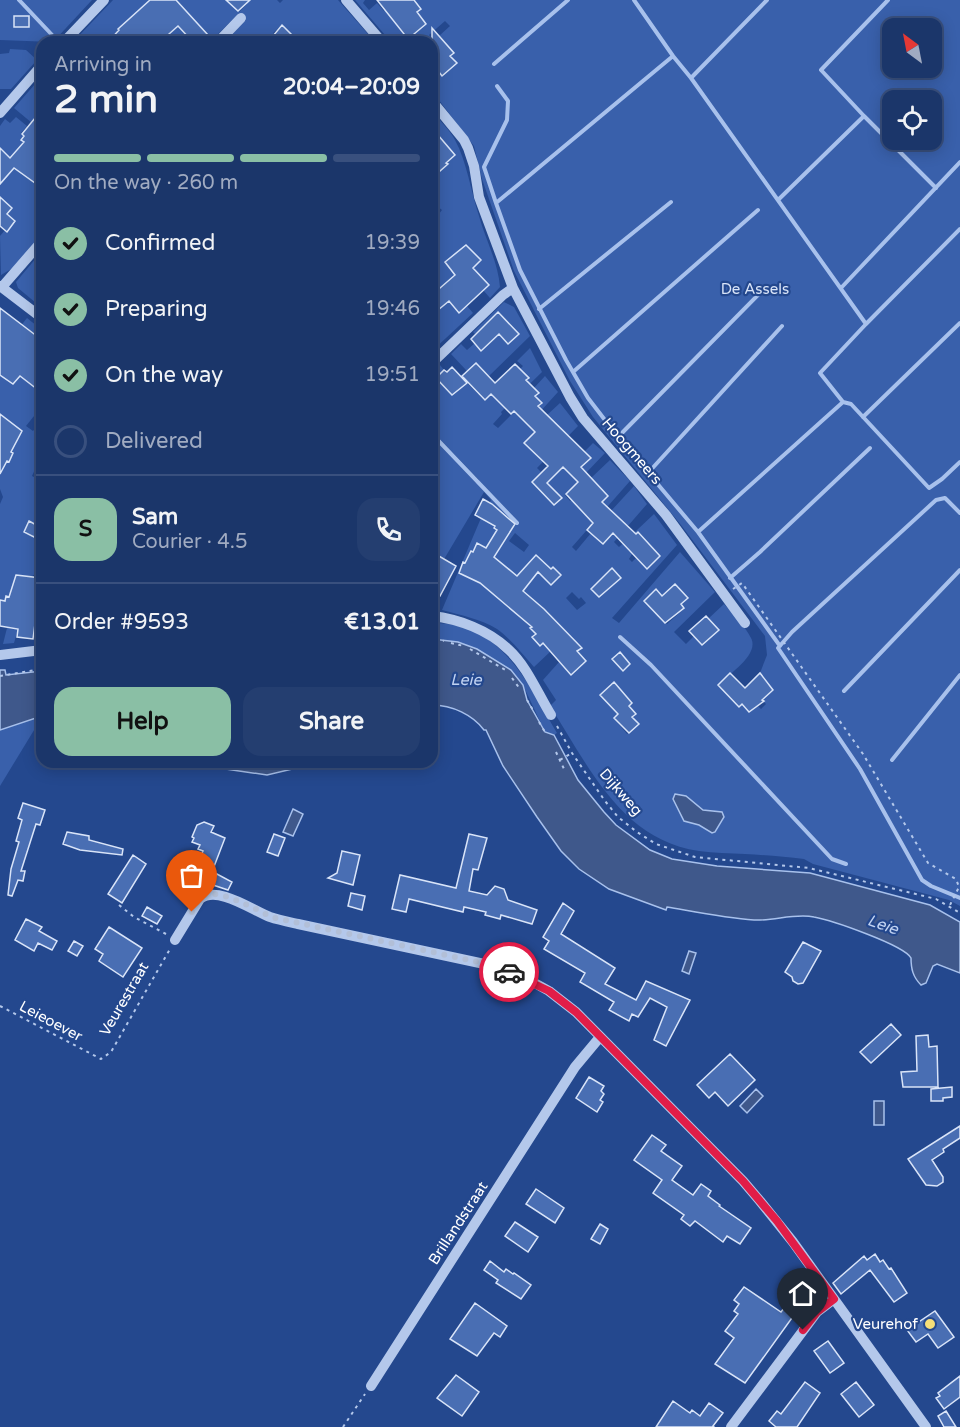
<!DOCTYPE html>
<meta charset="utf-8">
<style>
:root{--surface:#1b366a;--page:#243e70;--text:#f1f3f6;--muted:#a0abc1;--line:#39507e;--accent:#8abfa5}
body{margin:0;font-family:"Varela Round",sans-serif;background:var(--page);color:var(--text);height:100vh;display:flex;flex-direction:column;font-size:22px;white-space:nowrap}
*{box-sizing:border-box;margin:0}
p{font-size:20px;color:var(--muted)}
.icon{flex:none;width:33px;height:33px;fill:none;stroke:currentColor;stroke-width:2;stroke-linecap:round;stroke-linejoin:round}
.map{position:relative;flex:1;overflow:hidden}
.panel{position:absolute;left:36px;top:36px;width:402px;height:732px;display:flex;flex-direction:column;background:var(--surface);border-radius:18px;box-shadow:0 3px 15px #0003,0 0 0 2px var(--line)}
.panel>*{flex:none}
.needle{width:39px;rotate:328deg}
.fabs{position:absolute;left:882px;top:18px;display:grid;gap:12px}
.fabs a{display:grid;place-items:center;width:60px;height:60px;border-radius:12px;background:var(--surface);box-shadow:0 3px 15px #0003,0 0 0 2px var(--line);font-size:30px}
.pin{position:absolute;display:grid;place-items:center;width:51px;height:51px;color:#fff;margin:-62px -26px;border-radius:50% 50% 50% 0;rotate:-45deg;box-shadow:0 0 6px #0007}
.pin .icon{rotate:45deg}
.courier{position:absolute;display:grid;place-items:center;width:60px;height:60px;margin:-30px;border:4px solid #e11d48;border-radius:50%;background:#fff;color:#222;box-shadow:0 2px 8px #0007}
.overview em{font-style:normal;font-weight:700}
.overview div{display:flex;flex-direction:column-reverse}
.overview{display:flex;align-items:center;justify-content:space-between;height:102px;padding:0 18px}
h1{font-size:39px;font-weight:700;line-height:45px}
.bar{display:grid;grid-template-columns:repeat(4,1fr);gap:9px 6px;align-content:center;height:72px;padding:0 18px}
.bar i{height:8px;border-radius:4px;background:var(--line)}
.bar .current{background:var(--accent)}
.bar p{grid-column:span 4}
.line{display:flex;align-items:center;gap:15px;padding:0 18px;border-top:2px solid var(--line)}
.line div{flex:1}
.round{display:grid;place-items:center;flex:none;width:63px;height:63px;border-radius:18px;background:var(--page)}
ol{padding:0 18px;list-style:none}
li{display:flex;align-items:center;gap:18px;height:66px}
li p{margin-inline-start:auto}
li .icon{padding:6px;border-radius:50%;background:var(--accent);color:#111;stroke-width:4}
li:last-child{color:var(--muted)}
li i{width:33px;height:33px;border:3px solid var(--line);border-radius:50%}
.primary-button{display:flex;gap:12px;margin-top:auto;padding:12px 18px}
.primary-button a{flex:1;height:69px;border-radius:18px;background:var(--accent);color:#111;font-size:24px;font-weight:700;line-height:69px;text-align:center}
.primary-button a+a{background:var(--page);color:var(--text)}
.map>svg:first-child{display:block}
</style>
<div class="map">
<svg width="960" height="1427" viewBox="0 0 960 1427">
<rect width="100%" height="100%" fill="#24488e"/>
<path fill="#3960ab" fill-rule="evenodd" d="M0 0H92L53 42 0 40Z
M113 0H150L142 7 167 36 179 25 165 0H237L232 6 239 12 247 4 243 0H277L280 3 283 0H338L375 42H287L293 36 282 25 273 33 281 42H225L246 20 239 13 210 42H164L125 22 112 37 116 42H73Z
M355 0H365L363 3 369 10 377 3 384 11 396 0H960V906L949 900 813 864 804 859C785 857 765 855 745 854 730 853 714 853 699 851 621 840 588 765 550 706L556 700 543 680 559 662 571 675 586 661 577 651 581 648 569 634 534 667C523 655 511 639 497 629 481 619 460 615 442 610L481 518 491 500 484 492 440 566 432 553V461L434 459 432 437 476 483 479 480 432 431V373L440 365 444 370 436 378 452 395 467 383 484 400 497 388 507 398 528 378 520 369 523 366 517 361 530 348 542 372 501 412 502 414 493 424 498 428 516 410 529 416 542 403 535 396 539 393 534 388 545 376 558 392 528 425 535 432 525 443 548 442 561 429 547 415 560 403 578 426 537 468 541 472 532 482 540 490 563 467 577 471 590 458 584 452 593 443 605 453 565 495 570 501 572 500 587 516 608 497 591 478 610 460 630 481 572 547 576 551 591 533 603 544 623 522 611 511 634 486 647 504 614 542 619 547 654 514 677 545 612 618 619 623 680 552 715 592 674 632 686 644 694 636 702 645 718 630 708 619 724 604C733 614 745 626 751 638 760 655 727 675 718 685L739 707 742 704 749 712 758 706 761 709 766 704 762 700 773 690 760 673 767 655 765 636 681 525 593 417 570 381 514 271 482 179 474 146 432 91V63L442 75 456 63 450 56 453 53 439 36 450 26 445 21 429 35 434 41 432 42H391ZM415 2 421 9 417 12 426 24 408 38ZM892 28H932V68H892ZM892 100H932V140H892ZM638 532 660 556 647 569 636 558 632 562 629 559 632 554 624 545ZM515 533 529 545 524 552 509 541ZM471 552 484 558 461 573 463 562 465 563ZM612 568 621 578 604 593 595 584ZM675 584 688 597 681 604 684 609 667 624 650 607ZM517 587 540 605 535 611 527 612 522 619 504 603ZM572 592 579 599 581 597 586 603 577 610 566 598ZM547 611 561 627 540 645 532 637 536 634 531 628ZM611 684 619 693 622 691 632 702 629 706 636 714 632 717 638 724 627 734 614 718 618 714 600 695Z
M10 49 26 50 37 60 11 89H0V54L9 53Z
M36 83 42 88V124L32 123 14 108Z
M432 111C439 120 450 130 455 140 467 162 471 192 479 216 486 241 498 262 500 287L490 298 483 290 478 274 449 302 459 313 467 306 473 313 432 351V322L436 319 432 314 436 306 439 310 441 308 432 298 436 301 474 253 466 245 446 261 450 267 449 269 451 271 453 269 457 274 442 290 439 288 432 295V225L435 227 439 222 435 219 442 210 432 202V172L435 175 455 155 437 133 432 136Z
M16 117 27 126 21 133 24 136 21 140 33 150 27 168 21 174 42 188V234L13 268 1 275 0 236 5 230 7 231 15 221 8 215 12 208 6 203 0 209V126L5 119 10 123Z
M42 251V263L37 269 42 273V308L18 288 16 282Z
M504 302 514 307 530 336 489 376 476 363 469 370 480 385 451 354 461 344 467 350 475 343 481 349 499 334 508 344 519 334 498 312 475 334 473 332Z
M27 318 42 330V414L38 411 26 426 33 431 42 420V455L40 458 35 460 37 465 32 476 42 481 41 578H39V575H33L32 577 16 575V598L6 597 0 627V504L3 497 0 489V468L7 461H9L11 452 9 422 0 414V365L11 338Z
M432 623C501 622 527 682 557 733L554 735 545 732 523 685 511 670 458 642 432 639Z
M7 628 18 629 14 643 3 644Z
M42 716V717L0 786V730Z"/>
<path fill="#3f588b" stroke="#a8c1ec" stroke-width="1.5" d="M432 639 458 642 477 649 511 670 523 685 527 700 545 732 554 735 578 780 604 812 616 825 650 850 672 859 717 866 810 873 930 905 960 922V973L937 964 933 966 926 983 921 985C913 977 911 969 911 958 904 945 831 920 814 917 795 913 774 921 754 920 725 918 696 912 667 907L666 910 609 889 579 869 561 851 537 817 503 766 486 730H484C473 715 452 705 432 705Z
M0 670H5L6 675 42 671V716L0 730Z
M178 762H322L267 775Z
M675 794 686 796 703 810 722 812 724 817 715 832 712 833 699 825 684 821 673 799Z
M293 809 303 814 293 836 283 832Z
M689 951 696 953 689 974 682 971Z
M756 1089 763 1096 747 1113 740 1106Z
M874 1101H884V1125H874Z"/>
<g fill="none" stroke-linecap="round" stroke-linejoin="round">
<path stroke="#a8c1ec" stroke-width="4" d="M19 0 54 37
M634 0 673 56
M767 0 691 78 673 56 496 203 520 270 566 360 588 398 618 437 698 532 780 646
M494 64 568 0
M691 78 866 324 820 373 843 402
M864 116 936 188
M778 200 864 116 821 70 888 0
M496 203 484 167 507 120 508 101 497 86
M841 288 960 162
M539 309 671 202
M866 324 960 229
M573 372 758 210
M863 417 960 323
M432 434 517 523
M618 437 763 290
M648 473 782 326
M960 513 945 498 936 500 792 632 778 648 860 769 922 880 931 886 960 898
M698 532 843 402 851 404 929 488 942 479 960 462
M730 578 760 552 870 448
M620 637 651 665 832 859 846 864
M844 691 960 570
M892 760 960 675"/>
</g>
<path fill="#496eb3" stroke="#d9e4f8" stroke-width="1.5" d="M150 0H176L208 35 201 42H193L178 26 160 42H108L119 30 118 29Z
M226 0H250L238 11Z
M377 0H414L421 9 417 12 426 24 408 39Z
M14 16H29V27H14Z
M282 25 293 36 287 42H268Z
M432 28 454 53 450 56 457 63 442 76 432 63Z
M35 118 42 124V188L14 168 0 184V148L10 158 24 142 21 140 24 136 22 134Z
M432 128 455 155 446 163 448 164 432 178Z
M0 197 12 208 7 214 15 221 7 232 0 226Z
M466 245 481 260 473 268 489 285 459 313 449 301 432 315V295L455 275 445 262Z
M0 308 42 340V393L20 376 13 384 0 375Z
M498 312 519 334 508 344 499 334 481 351 471 339Z
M476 363 495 383 515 364 529 378 526 380 539 393 535 396 542 403 538 406 591 458 581 467 608 496 602 502 636 534 638 532 660 556 647 569 613 533 603 544 587 530 593 523 566 494 578 482 563 467 547 483 562 498 554 505 532 482 548 466 524 443 535 432 514 411 511 414 491 394 485 400 462 376Z
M452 367 467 383 452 395 436 378 444 370 447 372Z
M0 414 22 431 11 452 13 453 9 462 7 461 0 474Z
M483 499 492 504 515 524 494 557 517 576 536 555 551 569 553 567 561 575 551 585 538 572 523 591 544 609 582 648 577 651 586 661 571 675 543 643 540 646 532 637 536 634 530 628 532 627 480 583 459 573 463 562 465 563 471 551 473 552 477 543 486 548 497 530 494 528 495 526 475 515Z
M29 521 40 527 34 537 24 532Z
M432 552 456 566 440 596 432 592Z
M612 568 621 578 599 597 591 589Z
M16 575 41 578 33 639 17 637 18 629 0 626V600L5 601 6 596 9 597Z
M675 584 688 598 681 604 684 608 665 623 644 601 656 589 662 596Z
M706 616 719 630 702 645 689 631Z
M620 652 630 664 623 671 612 659Z
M730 673 745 688 760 673 773 690 762 700 764 701 749 712 742 704 739 707 718 685Z
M614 682 632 703 629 706 636 714 632 717 639 724 629 733 614 718 618 714 600 695Z
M23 803 45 810 40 825 36 824 21 871H25L23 881 18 880 12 896 8 895 11 869 19 842 16 841 22 820 18 818Z
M204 822 214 826 211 832 225 838 210 877 195 871 203 851 198 849 200 845 192 842 194 838 192 837 197 825Z
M67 832 89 836V840L123 849 122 855 80 850 63 844Z
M274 834 285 838 278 856 267 852Z
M469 834 487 838 478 870 473 869 469 891 487 895 495 886 504 889 508 900 537 910 532 924 501 915 500 919 485 915 486 912 464 907 463 912 409 899 406 912 392 909 400 875 456 888Z
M342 851 360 855 353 885 328 878 337 873Z
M133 855 146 864 122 903 108 894Z
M215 873 232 882 228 890 210 884Z
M351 893 365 896 362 910 348 906Z
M563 903 574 911 561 934 615 968 605 984 636 1000 646 981 690 1000 666 1046 654 1040 667 1007 650 998 638 1017 632 1014 629 1021 609 1010 614 1002 580 982 585 973 544 949 549 941 543 937Z
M147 907 162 916 157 924 142 916Z
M26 919 42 927 39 931 57 941 52 950 38 943 34 951 15 940Z
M109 927 142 948 123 977 99 961 103 954 95 949Z
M74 941 83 946 77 956 68 951Z
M803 942 821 951 803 983 798 984 793 981 792 977 785 972Z
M891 1024 901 1035 871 1063 860 1052Z
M928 1035 929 1047 937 1046 938 1087H903L901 1072 917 1071 916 1036Z
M730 1054 755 1080 728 1106 715 1092 709 1098 697 1085Z
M589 1077 604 1086 601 1091 604 1094 600 1100 603 1102 597 1112 576 1098Z
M952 1087V1097L943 1098V1101H931V1089Z
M960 1126V1138L943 1149 944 1152 932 1160 943 1177V1182L937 1186 926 1185 908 1159Z
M652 1135 666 1145 661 1151 682 1166 672 1180 693 1195 701 1184 711 1191 708 1196 720 1205 719 1206 751 1228 740 1244 727 1236 723 1242 695 1221 690 1226 681 1219 684 1215 653 1193 662 1180 634 1160Z
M536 1189 564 1208 555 1223 526 1204Z
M515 1222 538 1237 528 1252 505 1236Z
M600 1224 608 1229 600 1244 591 1239Z
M875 1254 880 1262 883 1260 889 1269 891 1268 907 1293 894 1302 870 1270 841 1294 833 1283 864 1256 867 1260Z
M490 1261 504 1272 506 1269 513 1274 514 1273 531 1285 521 1299 496 1283 498 1280 484 1270Z
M807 1279 816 1292 797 1317 794 1315 745 1383 715 1364 734 1338 725 1331 738 1314 734 1311 739 1304 734 1300 744 1287 781 1312Z
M475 1303 507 1326 500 1337 494 1333 477 1356 450 1339Z
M935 1311 954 1337 938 1348 928 1334 916 1342 907 1330Z
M828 1341 844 1363 830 1373 814 1351Z
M456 1375 479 1392 462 1416 437 1398Z
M960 1376V1397L944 1409 936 1398 940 1396 938 1393Z
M805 1382 820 1393 797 1427H776L769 1421 777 1411 781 1414Z
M856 1382 874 1405 859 1417 841 1394Z
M673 1401 690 1413 692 1410 700 1416 709 1403 723 1413 713 1426 714 1427H656Z
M946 1411 956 1427H944L938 1416Z"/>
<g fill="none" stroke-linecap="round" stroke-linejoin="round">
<path stroke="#b4c8eb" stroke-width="2" stroke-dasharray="3 4.5" stroke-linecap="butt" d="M733 589 742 583 863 754 928 863 956 879 959 887 949 907
M436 638 444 641
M36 641 42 584
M451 643 464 646
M470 649 507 671
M0 676 42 669
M512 678 520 689
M527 700 533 710
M539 722 545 732
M557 726 572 753 605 801 618 817 637 832 656 844 695 857 809 868 936 899 960 913
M556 752 565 771
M560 760 572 753
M119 905 134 917 166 934
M0 1006 101 1059 111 1052 170 949
M343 1427 365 1394"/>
<path stroke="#b4c8eb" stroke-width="10" d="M346 0 382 42
M64 42 104 0
M218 42 241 18
M432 101 464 140 468 148 474 166 479 197 513 288 570 397 583 418 666 515 745 623
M0 113 42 65
M0 286 42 318
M2 287 42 241
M432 363 503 295 513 288
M432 616C459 619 488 630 508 649 527 666 538 694 551 715
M0 655 42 650
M175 940 200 899C217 885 252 910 270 917 279 920 289 922 298 924L489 965 531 981 549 991 576 1012 743 1181 760 1201 793 1242 926 1427
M371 1386 575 1067 600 1037
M731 1427 817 1312 834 1299"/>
</g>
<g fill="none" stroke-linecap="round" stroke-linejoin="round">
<path stroke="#b2bfd7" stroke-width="6" stroke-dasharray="0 10.8" d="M192 912C195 907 197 900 203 896 216 887 258 910 271 917L478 962 509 972"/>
<path stroke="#e11d48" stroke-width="8" d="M509 972 549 991 576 1012 743 1181 777 1221 834 1299 817 1312 803 1330"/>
</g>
<circle fill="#f5de78" stroke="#24488e" stroke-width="2" cx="930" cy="1324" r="6"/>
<g text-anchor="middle" stroke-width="4.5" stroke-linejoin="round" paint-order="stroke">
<g font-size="15" fill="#d9e4f8" stroke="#24488e">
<text x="755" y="294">De Assels</text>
</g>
<g font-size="15" fill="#fff" stroke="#24488e">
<text transform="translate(632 451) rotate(49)" y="5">Hoogmeers</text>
<text transform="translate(621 792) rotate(49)" y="5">Dijkweg</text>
<text transform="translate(124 999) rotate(-60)" y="5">Veurestraat</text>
<text transform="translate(51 1021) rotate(28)" y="5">Leieoever</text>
<text transform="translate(458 1223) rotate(-57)" y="5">Brillandstraat</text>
</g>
<g font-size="15" fill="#fff" stroke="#24488e" text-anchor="end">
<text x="918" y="1329">Veurehof</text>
</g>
<g font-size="16" font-style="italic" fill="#c0d2f2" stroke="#24488e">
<text x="466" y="685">Leie</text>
<text transform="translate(883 924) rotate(19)" y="6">Leie</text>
</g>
</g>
</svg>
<div class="fabs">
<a><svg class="needle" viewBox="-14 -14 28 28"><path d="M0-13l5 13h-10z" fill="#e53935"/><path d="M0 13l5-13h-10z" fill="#a0abc1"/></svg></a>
<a><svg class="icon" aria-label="locate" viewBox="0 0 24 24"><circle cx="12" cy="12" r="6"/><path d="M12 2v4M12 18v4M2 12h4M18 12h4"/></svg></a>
</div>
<div class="pin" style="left:192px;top:912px;background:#ea580c"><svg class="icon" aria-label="bag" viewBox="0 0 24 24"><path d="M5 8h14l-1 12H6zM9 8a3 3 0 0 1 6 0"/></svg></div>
<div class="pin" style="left:803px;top:1330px;background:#1f2937"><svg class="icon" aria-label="home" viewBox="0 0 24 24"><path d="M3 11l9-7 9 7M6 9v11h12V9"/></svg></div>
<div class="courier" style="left:509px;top:972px"><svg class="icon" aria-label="car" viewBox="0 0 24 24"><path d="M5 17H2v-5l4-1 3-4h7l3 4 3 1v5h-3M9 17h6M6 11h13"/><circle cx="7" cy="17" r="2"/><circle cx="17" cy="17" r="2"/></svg></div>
<section class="panel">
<div class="overview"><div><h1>2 min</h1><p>Arriving in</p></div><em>20:04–20:09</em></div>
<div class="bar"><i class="current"></i><i class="current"></i><i class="current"></i><i></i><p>On the way · 260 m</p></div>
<ol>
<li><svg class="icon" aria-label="check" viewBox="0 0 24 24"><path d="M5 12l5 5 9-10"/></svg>Confirmed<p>19:39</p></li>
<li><svg class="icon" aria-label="check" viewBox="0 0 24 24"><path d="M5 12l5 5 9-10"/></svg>Preparing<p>19:46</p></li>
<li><svg class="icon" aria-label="check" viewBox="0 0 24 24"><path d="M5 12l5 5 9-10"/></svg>On the way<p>19:51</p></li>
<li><i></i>Delivered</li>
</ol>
<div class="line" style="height:108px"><b class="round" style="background:var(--accent);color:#111">S</b><div><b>Sam</b><p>Courier · 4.5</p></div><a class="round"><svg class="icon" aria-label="phone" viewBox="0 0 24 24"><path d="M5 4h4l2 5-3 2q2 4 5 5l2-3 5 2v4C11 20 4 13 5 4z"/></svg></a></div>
<div class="line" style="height:78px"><div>Order #9593</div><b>€13.01</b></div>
<div class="primary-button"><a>Help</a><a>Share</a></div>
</section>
</div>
